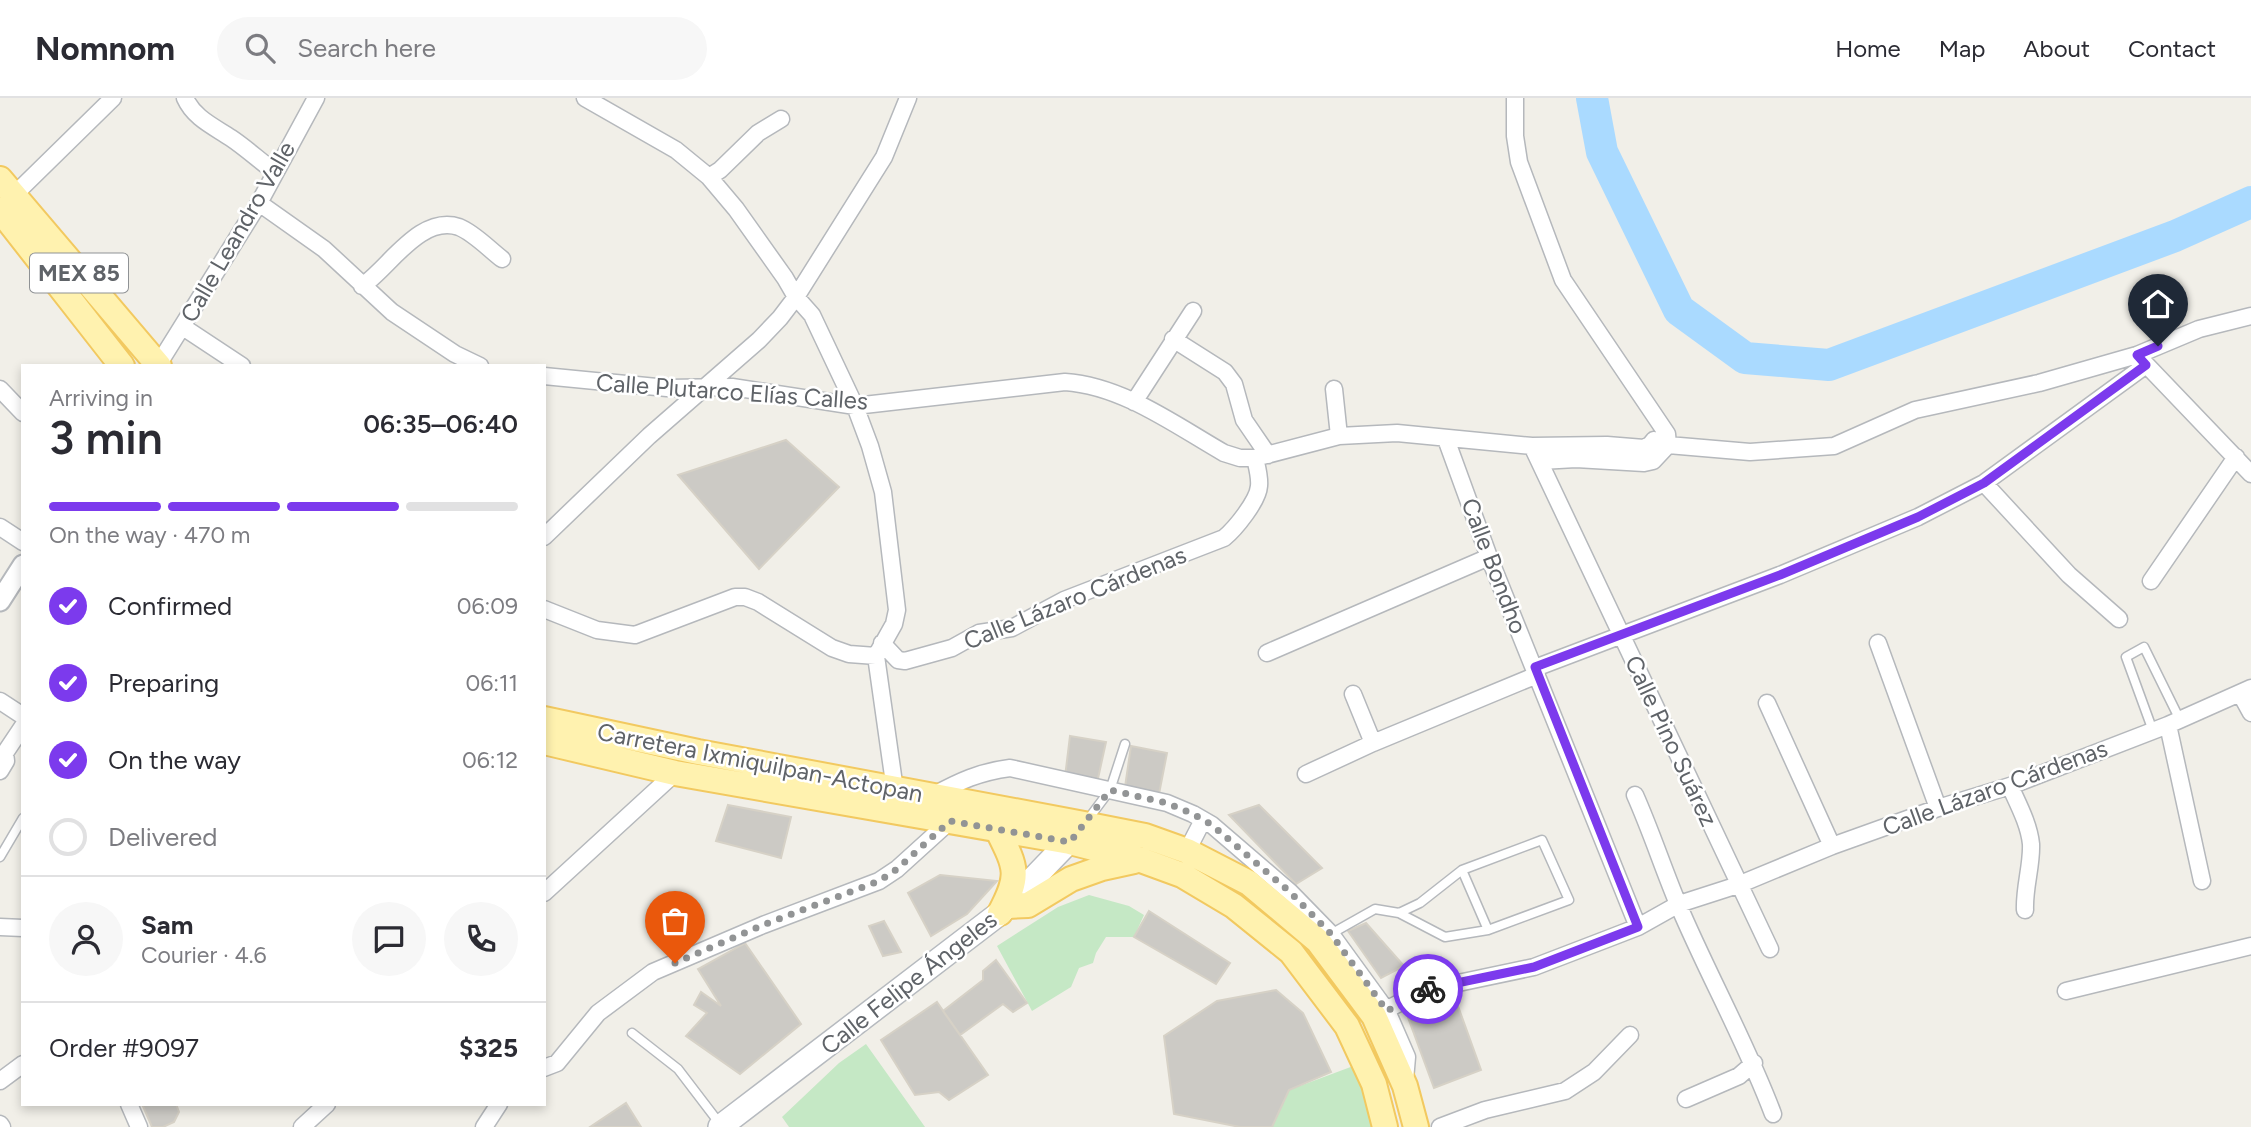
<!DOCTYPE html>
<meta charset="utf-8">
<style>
:root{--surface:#fff;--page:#f7f7f7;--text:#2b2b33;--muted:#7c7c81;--line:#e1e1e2;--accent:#7c3aed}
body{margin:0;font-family:Figtree,sans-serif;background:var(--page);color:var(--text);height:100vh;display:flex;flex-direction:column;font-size:26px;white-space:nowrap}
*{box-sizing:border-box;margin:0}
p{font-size:23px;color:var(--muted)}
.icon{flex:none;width:38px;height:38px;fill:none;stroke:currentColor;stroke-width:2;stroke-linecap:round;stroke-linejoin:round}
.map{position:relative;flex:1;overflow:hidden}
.details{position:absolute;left:21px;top:266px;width:525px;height:742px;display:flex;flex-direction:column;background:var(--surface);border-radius:0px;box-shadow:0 4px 10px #0003}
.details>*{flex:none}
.pin{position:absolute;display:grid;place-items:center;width:60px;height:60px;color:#fff;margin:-72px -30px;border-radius:50% 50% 50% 0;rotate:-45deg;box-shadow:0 0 7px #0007}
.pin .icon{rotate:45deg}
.courier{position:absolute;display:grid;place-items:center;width:70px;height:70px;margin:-35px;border:5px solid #7c3aed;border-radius:50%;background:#fff;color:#222;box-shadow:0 2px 9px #0007}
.overview em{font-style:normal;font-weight:600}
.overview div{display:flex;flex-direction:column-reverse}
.overview{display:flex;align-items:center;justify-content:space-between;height:119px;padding:0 28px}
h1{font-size:46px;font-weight:600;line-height:52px}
.bar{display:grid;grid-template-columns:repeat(4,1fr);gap:10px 7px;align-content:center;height:84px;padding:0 28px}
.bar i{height:9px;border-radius:5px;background:var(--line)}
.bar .current{background:var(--accent)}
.bar p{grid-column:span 4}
.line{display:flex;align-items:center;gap:18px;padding:0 28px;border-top:2px solid var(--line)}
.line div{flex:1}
.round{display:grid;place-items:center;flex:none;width:74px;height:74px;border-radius:37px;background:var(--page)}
ol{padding:0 28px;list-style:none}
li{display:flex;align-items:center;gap:21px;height:77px}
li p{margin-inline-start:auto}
li .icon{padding:7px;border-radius:50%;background:var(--accent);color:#fff;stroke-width:4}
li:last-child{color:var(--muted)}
li i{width:38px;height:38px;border:4px solid var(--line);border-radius:50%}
header{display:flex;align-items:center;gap:42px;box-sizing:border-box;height:98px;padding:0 35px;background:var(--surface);border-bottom:2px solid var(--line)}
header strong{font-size:33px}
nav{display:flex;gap:38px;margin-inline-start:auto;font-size:24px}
.search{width:490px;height:63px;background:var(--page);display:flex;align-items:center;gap:18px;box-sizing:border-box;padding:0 24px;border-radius:38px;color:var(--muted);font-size:26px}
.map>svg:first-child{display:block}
</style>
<header>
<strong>Nomnom</strong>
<div class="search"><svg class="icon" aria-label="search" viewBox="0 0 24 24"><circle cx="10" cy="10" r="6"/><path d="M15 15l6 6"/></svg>Search here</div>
<nav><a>Home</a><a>Map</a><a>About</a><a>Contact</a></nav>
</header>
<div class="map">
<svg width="2251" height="1029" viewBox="0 0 2251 1029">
<rect width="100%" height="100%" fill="#f1efe8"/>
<path fill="#c5e8c5" d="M1089 797 1129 808 1144 817 1134 839H1106L1096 855 1093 865 1079 870 1071 889 1032 913 997 848 1058 809Z
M866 946 925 1029H789L782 1019 839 965Z
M1356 967 1374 1029H1272L1289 992Z"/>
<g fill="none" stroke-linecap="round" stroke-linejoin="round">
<path stroke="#aadaff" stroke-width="32" d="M1592 0 1602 54 1679 212 1745 260 1829 267 2175 138 2251 104"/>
</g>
<path fill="#cccac5" stroke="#d6d1c6" stroke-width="2" d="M786 342 839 389 759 471 678 377Z
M1070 638 1106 644 1097 685 1065 679Z
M1131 648 1167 655 1159 696 1125 689Z
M728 707 791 719 781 760 716 743Z
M1259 707 1322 770 1296 786 1229 717Z
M940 777 997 783 967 816 931 838 908 795Z
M1149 813 1230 865 1216 886 1134 839Z
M884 823 901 854 883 858 869 828Z
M1366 825 1404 868 1381 880 1348 833Z
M745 845 801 926 740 976 686 938 707 915 694 907 701 894 721 908 698 871Z
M996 862 1027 905 1013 914 1003 906 960 937 943 913 983 882V873Z
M1276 892 1303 915 1331 974 1289 992 1272 1029H1240L1174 1016 1164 938 1217 903Z
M1454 897 1481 972 1434 990 1406 914Z
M937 904 988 977 949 1002 939 994 915 997 881 942Z
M626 1005 641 1029H590Z
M142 1006H176L179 1014 174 1024 163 1029H152Z"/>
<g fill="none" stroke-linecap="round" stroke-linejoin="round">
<g stroke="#b5b8bc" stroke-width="11">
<path id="service" d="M2153 633 2126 559 2144 549 2180 622
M1086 724 1110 692 1125 646
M0 759 23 720
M1462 772 1488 832
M1329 837 1375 811 1399 815 1420 805 1462 772 1542 742 1569 802 1488 832 1445 839 1399 815
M632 935 678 971 720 1026"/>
</g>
<g stroke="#b5b8bc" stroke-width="19">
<path id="minor" d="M185 0C194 20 213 28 231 40 246 50 260 63 275 74
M585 0 676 52 709 79 736 111 785 180 796 199 812 217 855 308 870 348 883 394 897 512 894 526 876 558 895 692
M1515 0V38L1519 64 1563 182 1667 336 1668 347 1653 363 1644 365 1576 361 1541 363
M709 79 720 72 758 35 781 21
M13 98 113 0
M259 105 324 151 392 214 455 256 480 268
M362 188C389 170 420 116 459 129 474 135 489 151 502 161
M183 229 242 268
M1173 241 1225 274 1234 286 1244 322 1268 357
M2139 259 2251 376
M158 267 259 105 316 0
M544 278 667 290 732 289 855 308 1065 284C1123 288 1175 327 1224 355L1240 360H1255L1339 338 1397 335 1532 348 1607 347 1644 350 1650 347 1654 342
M0 291 23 315
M1334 291 1339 338
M1134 304 1193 213
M1446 341 1489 459 1638 829
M1654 342 1668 347 1750 354 1834 348 1915 312 2039 285 2137 257 2199 231 2251 218
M1532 348 1770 851
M1984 385 2069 477 2119 521
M0 429 23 444
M544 439 649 338 759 242 780 220 796 199 884 59 908 0
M2151 483 2236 359
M544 511 597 532 635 537 735 499H745L758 504 832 550 849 556 876 558
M882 545 898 562 905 563 952 550 979 535 1012 530 1064 502 1224 440C1235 431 1258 403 1259 388 1260 379 1257 369 1255 360
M1878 545 1938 710
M1267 555 1489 459
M1535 570 1780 477 1918 419 1984 385 2146 267
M2240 595 2251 615
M1353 596 1373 645
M0 603 23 618
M1767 605 1832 748
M2168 627 2202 783
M0 673 6 663 5 655 23 628
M1306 676 1373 645 1537 577
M2010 688C2018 706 2029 726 2031 746 2032 767 2024 790 2025 812
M1635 697C1651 733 1663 770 1678 806 1708 877 1746 944 1773 1016
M932 698C960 683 979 674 1010 670L1167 705 1193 716 1212 727 1290 794 1331 836 1387 913 1407 959 1405 982
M1187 753 1203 722
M544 795 675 675
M0 829 23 830
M2066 893 2251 848
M1374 918 1425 892 1534 869 1607 841 1638 829 1679 806 1738 787 1832 748 1938 710 2010 688 2168 627 2251 590
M544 970 557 965 598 915 653 874 763 827 879 783 897 771 950 723
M0 983 23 966
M1686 1001 1739 978 1754 965
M129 1006 139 1029
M0 1026 2 1029
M302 1029 327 1006
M484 1029 499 1006
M1440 1029 1485 1012 1565 993 1594 974 1630 937"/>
</g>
<g stroke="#b5b8bc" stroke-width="23">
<path id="tertiary" d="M0 503 23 467"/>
</g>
<g stroke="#b6babf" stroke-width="26">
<path id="secondary" d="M720 1029 1000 815 1079 733"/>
</g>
<g stroke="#f2c960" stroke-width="28">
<path id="primary" d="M0 81 159 268
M0 112 122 268
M544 621 698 654 1084 726 1145 738 1187 753 1249 785 1318 843 1374 918 1405 988 1416 1029
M544 644 675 675 1070 744 1141 762 1182 777 1234 808 1291 854 1347 928 1374 986 1385 1029
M998 733C1017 771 1020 777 1000 815
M1008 808 1028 807 1071 781 1102 770 1134 763"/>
</g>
<use href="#service" stroke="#fff" stroke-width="8"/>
<use href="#minor" stroke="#fff" stroke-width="16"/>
<use href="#tertiary" stroke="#fff" stroke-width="19"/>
<use href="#secondary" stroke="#fff" stroke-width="23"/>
<use href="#primary" stroke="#fff2af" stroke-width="24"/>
</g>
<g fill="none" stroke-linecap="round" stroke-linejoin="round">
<path stroke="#929495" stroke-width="7" stroke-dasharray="0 12.6" d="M675 865 763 827 879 783 897 771 950 723 1070 744 1110 692 1167 705 1193 716 1212 727 1290 794 1331 836 1387 913 1428 891"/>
<path stroke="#7c3aed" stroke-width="9" d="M1428 891 1534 869 1638 829 1535 569 1780 477 1918 419 1984 385 2146 267 2137 257 2158 248"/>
</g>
<g text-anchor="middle" stroke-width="5" stroke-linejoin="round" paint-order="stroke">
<rect fill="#fff" stroke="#8f9295" stroke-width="2" x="30" y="155.5" width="98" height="39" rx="5"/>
<g font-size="23" font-weight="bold" fill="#5f6368">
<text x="79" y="183">MEX 85</text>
</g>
<g font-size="24" fill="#5f6368" stroke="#fff">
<text transform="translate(238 134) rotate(-60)" y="8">Calle Leandro Valle</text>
<text transform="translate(732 294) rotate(4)" y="8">Calle Plutarco Elías Calles</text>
<text transform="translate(1494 468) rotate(69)" y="8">Calle Bondho</text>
<text transform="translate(1075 500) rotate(-22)" y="8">Calle Lázaro Cárdenas</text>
<text transform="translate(1671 643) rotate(65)" y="8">Calle Pino Suárez</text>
<text transform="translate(760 665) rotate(11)" y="8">Carretera Ixmiquilpan-Actopan</text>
<text transform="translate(1995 690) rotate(-20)" y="8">Calle Lázaro Cárdenas</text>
<text transform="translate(909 885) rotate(-38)" y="8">Calle Felipe Ángeles</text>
</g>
</g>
</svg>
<div class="pin" style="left:675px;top:865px;background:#ea580c"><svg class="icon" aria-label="bag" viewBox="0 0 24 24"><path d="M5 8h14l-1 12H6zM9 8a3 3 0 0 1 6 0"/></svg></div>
<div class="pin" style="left:2158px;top:248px;background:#1f2937"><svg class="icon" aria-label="home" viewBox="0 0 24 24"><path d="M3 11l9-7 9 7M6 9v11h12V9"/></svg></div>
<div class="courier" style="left:1428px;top:891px"><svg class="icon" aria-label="bike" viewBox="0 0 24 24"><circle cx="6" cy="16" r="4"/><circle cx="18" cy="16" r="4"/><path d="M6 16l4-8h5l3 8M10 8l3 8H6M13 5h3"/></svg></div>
<section class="details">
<div class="overview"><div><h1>3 min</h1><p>Arriving in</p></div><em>06:35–06:40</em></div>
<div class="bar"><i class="current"></i><i class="current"></i><i class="current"></i><i></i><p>On the way · 470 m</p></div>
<ol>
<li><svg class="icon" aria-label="check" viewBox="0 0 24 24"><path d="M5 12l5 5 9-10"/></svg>Confirmed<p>06:09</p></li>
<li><svg class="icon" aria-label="check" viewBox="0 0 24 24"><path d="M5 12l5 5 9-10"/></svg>Preparing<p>06:11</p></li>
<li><svg class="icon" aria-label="check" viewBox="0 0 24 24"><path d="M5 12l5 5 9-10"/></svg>On the way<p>06:12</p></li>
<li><i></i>Delivered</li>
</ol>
<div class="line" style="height:126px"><a class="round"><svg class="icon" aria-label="person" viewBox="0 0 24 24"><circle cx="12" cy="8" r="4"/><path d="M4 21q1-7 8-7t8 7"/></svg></a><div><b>Sam</b><p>Courier · 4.6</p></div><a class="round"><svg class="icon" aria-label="chat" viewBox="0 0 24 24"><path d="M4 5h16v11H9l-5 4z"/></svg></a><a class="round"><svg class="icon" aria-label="phone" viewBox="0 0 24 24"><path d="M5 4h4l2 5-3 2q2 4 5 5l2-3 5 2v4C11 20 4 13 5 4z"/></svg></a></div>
<div class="line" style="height:91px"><div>Order #9097</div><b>$325</b></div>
</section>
</div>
